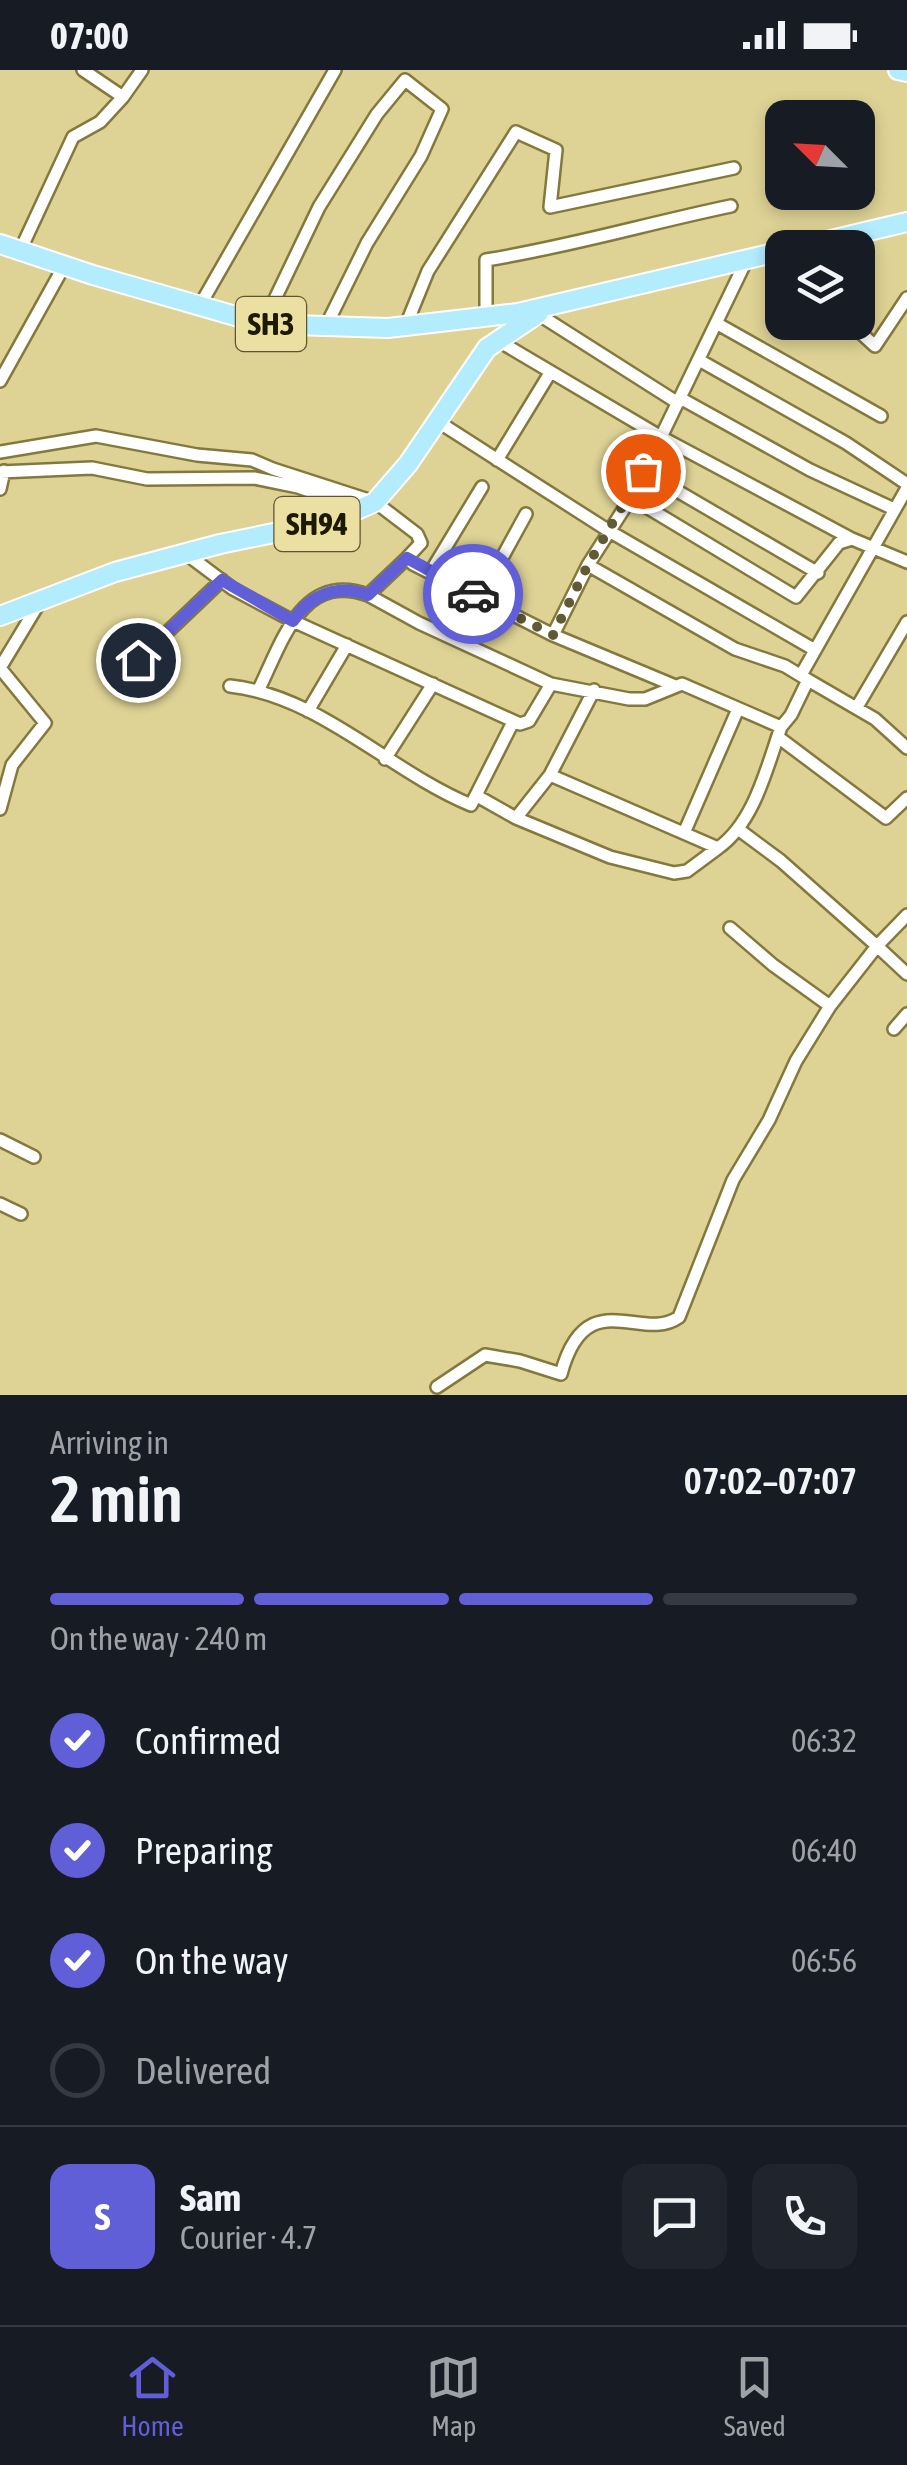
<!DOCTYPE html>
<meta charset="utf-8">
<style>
:root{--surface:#171b24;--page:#20242c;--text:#f1f3f6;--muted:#9ea1a6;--line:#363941;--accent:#615fd8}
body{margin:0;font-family:"Asap Condensed",sans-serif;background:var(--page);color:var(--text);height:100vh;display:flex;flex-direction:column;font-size:38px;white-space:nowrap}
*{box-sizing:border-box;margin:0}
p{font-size:32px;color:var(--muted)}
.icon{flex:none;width:55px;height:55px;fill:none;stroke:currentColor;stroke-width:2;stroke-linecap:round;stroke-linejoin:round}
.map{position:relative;height:1325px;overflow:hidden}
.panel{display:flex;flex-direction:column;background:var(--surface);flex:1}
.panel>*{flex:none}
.needle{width:65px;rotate:294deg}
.fabs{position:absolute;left:765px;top:30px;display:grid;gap:20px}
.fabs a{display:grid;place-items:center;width:110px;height:110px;border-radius:20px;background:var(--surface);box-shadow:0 5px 15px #0003;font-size:50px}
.pin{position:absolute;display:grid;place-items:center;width:85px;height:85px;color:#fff;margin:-42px;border:5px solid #fff;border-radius:50%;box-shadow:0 2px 10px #0007}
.courier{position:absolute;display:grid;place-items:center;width:100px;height:100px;margin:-50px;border:8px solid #615fd8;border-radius:50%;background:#fff;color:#222;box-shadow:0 2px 12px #0007}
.head em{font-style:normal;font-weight:600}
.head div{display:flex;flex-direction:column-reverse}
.head{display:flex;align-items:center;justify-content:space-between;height:170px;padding:0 50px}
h1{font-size:65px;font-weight:600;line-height:75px}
.bar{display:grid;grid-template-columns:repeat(4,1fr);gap:15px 10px;align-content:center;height:120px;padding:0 50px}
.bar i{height:12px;border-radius:8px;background:var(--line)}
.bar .current{background:var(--accent)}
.bar p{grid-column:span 4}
.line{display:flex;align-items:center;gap:25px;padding:0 50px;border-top:2px solid var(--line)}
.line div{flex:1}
.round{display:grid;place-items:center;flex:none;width:105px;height:105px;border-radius:20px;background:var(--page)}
ol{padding:0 50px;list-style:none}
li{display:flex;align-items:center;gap:30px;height:110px}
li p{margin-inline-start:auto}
li .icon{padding:10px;border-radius:50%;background:var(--accent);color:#fff;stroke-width:4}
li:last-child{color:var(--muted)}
li i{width:55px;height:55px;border:5px solid var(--line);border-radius:50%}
.status{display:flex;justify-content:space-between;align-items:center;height:70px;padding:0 50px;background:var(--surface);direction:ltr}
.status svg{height:28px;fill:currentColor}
.dock{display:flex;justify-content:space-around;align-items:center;height:140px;border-top:2px solid var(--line);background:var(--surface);font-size:28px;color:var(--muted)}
.dock a{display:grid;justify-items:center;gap:5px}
.dock .current{color:var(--accent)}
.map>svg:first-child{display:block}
</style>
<div class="status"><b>07:00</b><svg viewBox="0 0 49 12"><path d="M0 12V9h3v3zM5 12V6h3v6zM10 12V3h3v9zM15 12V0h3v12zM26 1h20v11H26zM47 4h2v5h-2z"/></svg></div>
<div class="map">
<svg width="907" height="1325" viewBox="0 0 907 1325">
<rect width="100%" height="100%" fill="#ded395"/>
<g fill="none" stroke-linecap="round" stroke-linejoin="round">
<g stroke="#83793d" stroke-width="16">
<path id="street" d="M83 0 123 27 142 0
M20 181 73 67 100 52 123 27
M199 237 335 0
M538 244 678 333
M486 246V190C568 177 649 153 731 136
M849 252 875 276 907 228
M716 253 881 346
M263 254 319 137 377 44 405 10 442 39 421 86 367 173 326 256
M406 255 428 201 516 62 556 80 550 137 734 98
M497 270 661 367 852 469
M699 290 846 373 907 414
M0 311 64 196
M680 328 810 400 894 439
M437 351 609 461 815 580
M0 382 96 366 197 385 252 390 273 399 375 432 417 464 421 473 407 488 413 494 553 565 588 495 625 437 661 367 747 189
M497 390 550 303
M643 401 818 503
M0 402 92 398 147 409 254 408 298 417 360 439
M0 419 4 401
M630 427 796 527 839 473 852 469 907 492
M185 483 233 519 293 551 520 654 529 651 551 614 629 629H645L682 614 781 657 791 645 808 610 875 649 907 678
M407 488 368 525 419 553 551 614
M588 495 735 579 785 596 808 610
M430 503 482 417
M480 528 526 444
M553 565 673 615
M137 591 222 510
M0 598 45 653 12 695 0 739
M0 598 41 530
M801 605 907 418
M230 616C320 626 389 701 471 735L513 652
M259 619C282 572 302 501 368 525
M857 637 907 552
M308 641 347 575
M778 667 886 748 907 728
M385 689 433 614
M550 705 594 620
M477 726 516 748 610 787 674 803 687 801 718 778
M516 748 550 705 718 778C754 753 767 697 781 657
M684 763 738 639
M907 845 877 876 907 904
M730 858 773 895 830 936
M894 959 907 944
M0 1070 34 1087
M0 1134 21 1144
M437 1317 485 1285 520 1291 561 1304C586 1211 642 1274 679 1247L733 1110 769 1050 796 991 830 936 877 876 781 791 738 759"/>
</g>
<g stroke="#fff" stroke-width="22">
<path id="primary" d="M898 0 907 2
M0 174 93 205 263 254 388 258 518 243 782 181
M797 178 907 152
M0 546 115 502 220 474 332 451 375 432 408 394 487 278 539 243"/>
</g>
<use href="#street" stroke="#fff" stroke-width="11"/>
<use href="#primary" stroke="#b2ecfd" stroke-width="18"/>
</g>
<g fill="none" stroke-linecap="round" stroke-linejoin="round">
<path stroke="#615a35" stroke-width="10" stroke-dasharray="0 18" d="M473 524 553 565 588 495 643 401"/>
<path stroke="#615fd8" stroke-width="12" d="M138 590 222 510 293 551C311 524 338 514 368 525L407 488 473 524"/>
</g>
<g text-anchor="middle" stroke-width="9" stroke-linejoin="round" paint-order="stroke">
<g fill="#ebe0a1" stroke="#5b5532" stroke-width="2.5">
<rect x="236" y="227" width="70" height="54" rx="8"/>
<rect x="274.5" y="427" width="85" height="54" rx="8"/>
</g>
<g font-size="32" font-weight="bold" fill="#1d1902">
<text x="271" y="265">SH3</text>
<text x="317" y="465">SH94</text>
</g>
</g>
</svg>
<div class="fabs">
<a><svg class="needle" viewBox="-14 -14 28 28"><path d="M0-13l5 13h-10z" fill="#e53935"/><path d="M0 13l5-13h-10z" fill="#9ea1a6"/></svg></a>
<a><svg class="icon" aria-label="layers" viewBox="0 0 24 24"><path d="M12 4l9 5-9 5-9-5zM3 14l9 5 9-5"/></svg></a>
</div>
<div class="pin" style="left:643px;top:401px;background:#ea580c"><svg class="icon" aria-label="bag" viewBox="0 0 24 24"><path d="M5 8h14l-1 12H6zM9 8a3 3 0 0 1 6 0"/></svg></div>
<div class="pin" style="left:138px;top:590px;background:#1f2937"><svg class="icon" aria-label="home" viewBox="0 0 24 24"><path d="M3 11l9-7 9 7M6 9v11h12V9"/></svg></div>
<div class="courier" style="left:473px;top:524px"><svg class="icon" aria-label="car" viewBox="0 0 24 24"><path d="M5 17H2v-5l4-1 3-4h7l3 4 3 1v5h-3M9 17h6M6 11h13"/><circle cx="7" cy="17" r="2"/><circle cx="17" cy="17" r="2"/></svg></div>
</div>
<section class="panel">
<div class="head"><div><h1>2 min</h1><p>Arriving in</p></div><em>07:02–07:07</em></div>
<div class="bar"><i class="current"></i><i class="current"></i><i class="current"></i><i></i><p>On the way · 240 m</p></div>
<ol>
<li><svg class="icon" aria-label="check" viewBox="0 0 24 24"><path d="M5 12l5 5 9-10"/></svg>Confirmed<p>06:32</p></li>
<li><svg class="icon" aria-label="check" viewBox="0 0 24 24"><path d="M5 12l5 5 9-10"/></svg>Preparing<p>06:40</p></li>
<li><svg class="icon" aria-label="check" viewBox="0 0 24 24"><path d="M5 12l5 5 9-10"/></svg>On the way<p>06:56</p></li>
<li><i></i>Delivered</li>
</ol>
<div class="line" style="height:180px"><b class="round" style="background:var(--accent);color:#fff">S</b><div><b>Sam</b><p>Courier · 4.7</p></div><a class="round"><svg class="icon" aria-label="chat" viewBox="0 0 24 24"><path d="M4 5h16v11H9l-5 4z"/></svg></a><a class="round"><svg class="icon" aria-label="phone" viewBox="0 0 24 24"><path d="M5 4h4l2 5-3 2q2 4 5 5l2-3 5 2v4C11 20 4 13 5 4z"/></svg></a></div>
</section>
<nav class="dock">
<a class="current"><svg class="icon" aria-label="home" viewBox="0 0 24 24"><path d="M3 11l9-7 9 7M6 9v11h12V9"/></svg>Home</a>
<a><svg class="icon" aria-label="map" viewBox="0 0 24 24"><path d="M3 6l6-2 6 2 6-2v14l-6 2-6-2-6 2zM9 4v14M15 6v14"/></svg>Map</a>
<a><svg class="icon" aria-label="saved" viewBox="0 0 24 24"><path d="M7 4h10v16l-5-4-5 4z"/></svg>Saved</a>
</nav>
